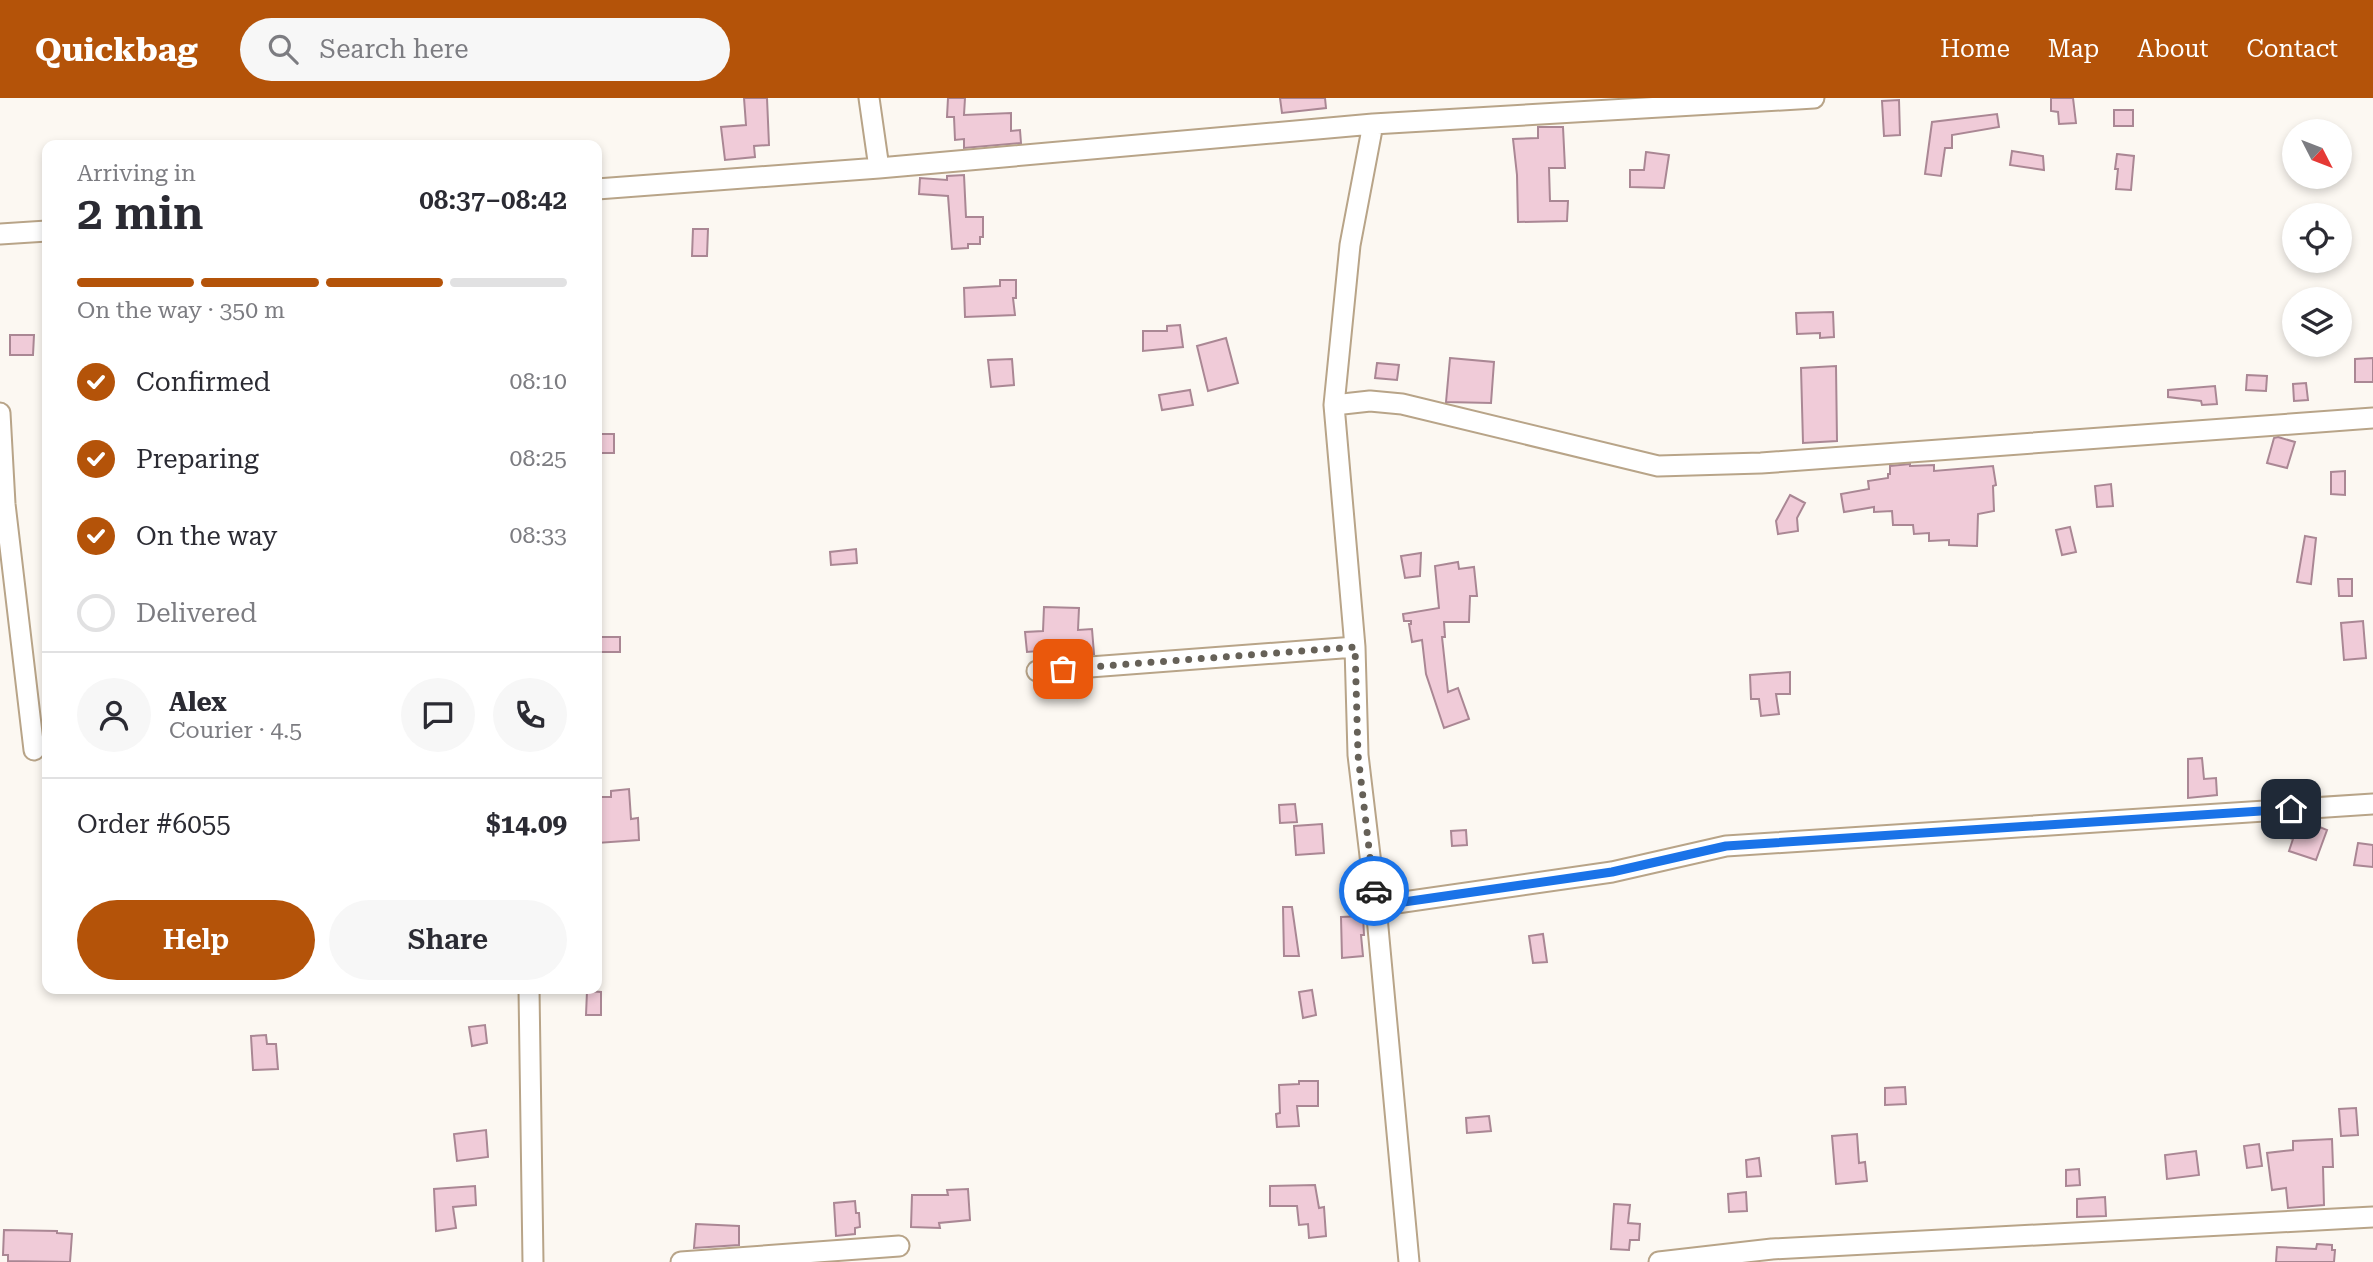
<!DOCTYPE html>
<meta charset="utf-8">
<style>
:root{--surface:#fff;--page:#f7f7f7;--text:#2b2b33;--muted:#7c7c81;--line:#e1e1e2;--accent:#b45309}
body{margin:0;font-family:"Roboto Serif",serif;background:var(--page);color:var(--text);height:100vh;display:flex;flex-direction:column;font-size:26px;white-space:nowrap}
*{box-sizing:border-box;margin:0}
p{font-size:23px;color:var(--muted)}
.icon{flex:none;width:38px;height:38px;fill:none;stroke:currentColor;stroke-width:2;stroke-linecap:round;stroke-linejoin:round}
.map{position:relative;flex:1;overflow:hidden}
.panel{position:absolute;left:42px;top:42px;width:560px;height:854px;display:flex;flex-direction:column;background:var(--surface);border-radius:14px;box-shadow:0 4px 10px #0003}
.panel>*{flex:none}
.needle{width:46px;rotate:132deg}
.tools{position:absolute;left:2282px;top:21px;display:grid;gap:14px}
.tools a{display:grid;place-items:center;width:70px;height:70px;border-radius:50%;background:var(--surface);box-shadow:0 4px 10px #0003;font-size:35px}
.pin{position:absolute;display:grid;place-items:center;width:60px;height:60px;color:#fff;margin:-30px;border-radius:14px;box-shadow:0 4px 10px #0006}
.courier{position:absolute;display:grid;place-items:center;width:70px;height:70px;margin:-35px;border:5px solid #1a73e8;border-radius:50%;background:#fff;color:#222;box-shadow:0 2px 9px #0007}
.head em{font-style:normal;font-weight:600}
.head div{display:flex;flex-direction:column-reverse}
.head{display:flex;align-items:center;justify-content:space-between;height:119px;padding:0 35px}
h1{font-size:46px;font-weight:600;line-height:52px}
.bar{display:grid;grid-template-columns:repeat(4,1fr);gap:10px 7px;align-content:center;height:84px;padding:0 35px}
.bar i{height:9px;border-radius:5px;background:var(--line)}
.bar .active{background:var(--accent)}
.bar p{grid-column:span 4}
.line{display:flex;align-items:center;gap:18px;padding:0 35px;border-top:2px solid var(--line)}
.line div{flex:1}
.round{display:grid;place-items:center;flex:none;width:74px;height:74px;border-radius:37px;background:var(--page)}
ol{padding:0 35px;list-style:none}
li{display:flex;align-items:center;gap:21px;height:77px}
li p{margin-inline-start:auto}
li .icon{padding:7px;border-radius:50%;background:var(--accent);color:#fff;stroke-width:4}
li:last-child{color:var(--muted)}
li i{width:38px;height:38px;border:4px solid var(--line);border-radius:50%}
.action{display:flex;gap:14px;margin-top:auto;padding:14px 35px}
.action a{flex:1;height:80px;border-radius:42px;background:var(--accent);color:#fff;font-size:28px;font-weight:600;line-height:80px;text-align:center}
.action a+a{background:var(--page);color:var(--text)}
header{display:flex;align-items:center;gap:42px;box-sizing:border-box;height:98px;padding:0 35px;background:var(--accent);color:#fff}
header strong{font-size:33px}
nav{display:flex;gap:38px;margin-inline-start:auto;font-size:24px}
.search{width:490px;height:63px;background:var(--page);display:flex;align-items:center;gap:18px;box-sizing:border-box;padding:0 24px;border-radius:38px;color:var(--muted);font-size:26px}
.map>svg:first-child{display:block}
</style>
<header>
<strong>Quickbag</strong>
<div class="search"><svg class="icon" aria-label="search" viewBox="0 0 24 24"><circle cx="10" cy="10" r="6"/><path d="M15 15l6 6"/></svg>Search here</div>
<nav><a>Home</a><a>Map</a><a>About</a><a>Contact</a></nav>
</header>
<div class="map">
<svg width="2373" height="1164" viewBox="0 0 2373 1164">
<rect width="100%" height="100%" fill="#fcf8f2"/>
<path fill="#f0cbd8" stroke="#aa8794" stroke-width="2" d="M744 0H767L769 47 754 48 755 59 725 62 721 29 746 27Z
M948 0H965L964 17 1011 15V33L1020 32 1021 45 964 50V41L955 42 954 19H947Z
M1280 0H1325L1326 10 1282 15Z
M2051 0H2073L2076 25 2059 26 2058 14 2051 13Z
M1899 2 1900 37 1884 38 1882 3Z
M2114 12H2133V28H2114Z
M1997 16 1999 29 1952 37V50H1945L1941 78 1925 76 1932 24Z
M1538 29H1563L1565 70H1549L1550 103H1568L1567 123 1518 124 1517 77 1513 41 1538 40Z
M2012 53 2043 58 2044 72 2010 67Z
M1646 54 1669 57 1664 90 1630 89V72H1644Z
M2117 56 2134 58 2131 92 2116 91 2118 71H2115Z
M964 77 966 119H983V139H980V146H968V150L952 151 948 98 919 96 920 80 947 82V78Z
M693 131H708L707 158H692Z
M1000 182H1016V200H1013L1015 217 965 219 964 190 1000 188Z
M1833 214 1834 239 1820 240V235L1797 236 1796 215Z
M1180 227 1183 249 1143 253V233H1167V228Z
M10 237H34L33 257H10Z
M1226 240 1238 285 1208 293 1197 248Z
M1450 260 1494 264 1491 305 1446 304Z
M2373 260V284H2355V261Z
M1012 261 1014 287 991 289 988 262Z
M1377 265 1399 267 1397 282 1375 280Z
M1836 268 1837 343 1803 345 1801 270Z
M2247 277 2267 278 2266 293 2246 292Z
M2306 285 2308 302 2294 303 2293 286Z
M2215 288 2217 306 2202 307 2201 303 2168 299V292Z
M1190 292 1193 307 1162 312 1159 297Z
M597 336H614V355H597Z
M2278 339 2295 344 2287 370 2267 365 2274 340Z
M1910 366V368L1934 367V373L1993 368 1996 387 1993 388 1994 413 1978 416 1977 448 1949 447V442L1929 443V435L1914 436 1913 427H1893L1892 413 1874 414V409L1844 414 1841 396 1869 391 1868 383 1888 380V376H1890V368Z
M2345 373V397L2331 396V374Z
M2111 386 2113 408 2097 409 2095 388Z
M1790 397 1805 405 1797 420 1798 433 1778 436 1776 423Z
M2070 429 2076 454 2062 457 2056 432Z
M2305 438 2316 440 2311 486 2297 484Z
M856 451 857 465 831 467 830 454Z
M1421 455 1420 478 1405 480 1401 458Z
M1458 464 1459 471 1474 469 1477 498H1470L1469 524H1444L1445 539H1442L1448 594 1458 590 1469 621 1444 630 1426 576 1422 542 1412 544 1409 526H1411V523H1404L1403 516 1439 510 1435 468Z
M2338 481H2352V498H2339Z
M1044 509 1079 510 1078 532 1092 531 1094 556 1066 559 1065 554 1039 556 1038 553 1027 554 1025 534 1043 533Z
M2363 523 2366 560 2344 562 2341 525Z
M597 539H620V554H597Z
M1790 574V596H1776L1779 616 1761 618 1759 601H1751L1750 577Z
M2202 660 2204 681 2216 680 2217 697 2188 700V661Z
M629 691 631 721 638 720 639 742 597 745V699H611V693Z
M1295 706 1297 724 1280 725 1279 707Z
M2319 722 2317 728 2327 732 2316 762 2289 753 2293 741 2287 739 2293 723Z
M1322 726 1324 755 1296 757 1294 728Z
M1466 732 1467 747 1452 748 1451 733Z
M2358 745 2373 747V769L2354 767Z
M1283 809H1292L1299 858H1284Z
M1363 818 1364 837H1361L1363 858 1342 860 1341 819Z
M1543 836 1547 864 1533 865 1529 838Z
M1312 892 1316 917 1303 920 1299 894Z
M587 893 601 894V917H586Z
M485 927 487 945 472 948 469 929Z
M266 937 267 946H276L278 971 253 972 251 938Z
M1299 983H1318V1008H1297L1299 1028 1277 1029 1276 1016 1280 1015 1279 987 1299 986Z
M1905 989 1906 1006 1885 1007V990Z
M2356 1010 2358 1037 2341 1038 2339 1011Z
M1489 1018 1491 1033 1467 1035 1466 1020Z
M486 1032 488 1059 457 1063 454 1036Z
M1857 1036 1859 1065 1865 1064 1867 1083 1836 1086 1832 1038Z
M2332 1041 2333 1069H2323L2324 1107 2288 1110 2286 1090 2272 1092 2267 1055 2293 1052V1043Z
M2259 1046 2262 1068 2247 1070 2244 1048Z
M2196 1053 2199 1077 2167 1081 2165 1057Z
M1759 1060 1761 1078 1747 1079 1746 1062Z
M2079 1071 2080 1087 2066 1088V1072Z
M1315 1087 1319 1110 1324 1109 1326 1138 1309 1140 1308 1126 1299 1127 1297 1108H1270V1088Z
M475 1088 476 1107 453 1109 456 1130 436 1133 434 1091Z
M968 1091 970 1122 939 1125 940 1130 911 1129 912 1097H948L947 1092Z
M1746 1094 1747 1113 1729 1114 1728 1096Z
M2105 1099 2106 1118 2077 1119V1101Z
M855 1103 856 1115H859L860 1129 855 1130V1136L836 1138 834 1105Z
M1614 1106 1630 1107 1628 1125 1640 1126 1639 1142H1630L1629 1152 1611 1151Z
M696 1126 739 1128V1147L694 1150Z
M4 1132 57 1133V1135L72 1136 70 1164 8 1163V1157H3Z
M2317 1146 2332 1147V1152H2335L2334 1164H2276L2277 1149 2316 1151Z"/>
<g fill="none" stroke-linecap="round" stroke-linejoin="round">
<g stroke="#b8a488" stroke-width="23">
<path id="street" d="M869 0 879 70
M1373 26 1350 147 1334 307 1355 549 1358 657 1376 808 1409 1164
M597 91 879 70 1373 26 1814 0
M0 136 47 133
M1334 307 1370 303 1402 306 1658 368 1761 365 2373 320
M0 315 5 406 34 652
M1037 573 1355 549
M1376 808 1612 774 1726 748 2373 706
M529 891 533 1164
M681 1164 899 1148
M1659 1164 1772 1151 2373 1119"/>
</g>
<use href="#street" stroke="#fff" stroke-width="19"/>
</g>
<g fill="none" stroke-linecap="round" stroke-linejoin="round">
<path stroke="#666158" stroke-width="7" stroke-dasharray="0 12.6" d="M1063 571 1355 549 1358 657 1374 793"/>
<path stroke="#1a73e8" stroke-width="9" d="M1374 793 1376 808 1612 774 1726 748 2291 711"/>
</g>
</svg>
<div class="tools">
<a><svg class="needle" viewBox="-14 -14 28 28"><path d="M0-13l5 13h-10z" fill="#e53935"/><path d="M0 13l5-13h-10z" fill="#7c7c81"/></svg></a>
<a><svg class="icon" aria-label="locate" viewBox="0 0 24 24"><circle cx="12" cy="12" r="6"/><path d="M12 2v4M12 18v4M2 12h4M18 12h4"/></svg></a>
<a><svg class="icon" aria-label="layers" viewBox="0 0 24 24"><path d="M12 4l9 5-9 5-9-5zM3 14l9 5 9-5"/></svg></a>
</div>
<div class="pin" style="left:1063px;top:571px;background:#ea580c"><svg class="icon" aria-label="bag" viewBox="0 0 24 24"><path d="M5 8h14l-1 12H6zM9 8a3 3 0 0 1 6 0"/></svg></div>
<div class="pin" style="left:2291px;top:711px;background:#1f2937"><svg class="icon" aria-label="home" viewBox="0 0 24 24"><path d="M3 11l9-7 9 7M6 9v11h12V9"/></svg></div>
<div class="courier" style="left:1374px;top:793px"><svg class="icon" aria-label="car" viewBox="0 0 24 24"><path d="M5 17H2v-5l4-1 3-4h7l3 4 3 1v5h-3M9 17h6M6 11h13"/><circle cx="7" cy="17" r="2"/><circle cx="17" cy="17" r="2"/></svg></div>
<section class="panel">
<div class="head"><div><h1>2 min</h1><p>Arriving in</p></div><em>08:37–08:42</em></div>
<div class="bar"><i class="active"></i><i class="active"></i><i class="active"></i><i></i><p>On the way · 350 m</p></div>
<ol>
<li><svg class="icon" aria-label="check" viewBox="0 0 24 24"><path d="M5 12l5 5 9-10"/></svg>Confirmed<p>08:10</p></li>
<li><svg class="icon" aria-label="check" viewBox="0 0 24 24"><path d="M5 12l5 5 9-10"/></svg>Preparing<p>08:25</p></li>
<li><svg class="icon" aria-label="check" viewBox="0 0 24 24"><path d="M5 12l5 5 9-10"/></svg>On the way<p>08:33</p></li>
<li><i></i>Delivered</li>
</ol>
<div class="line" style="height:126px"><a class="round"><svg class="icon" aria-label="person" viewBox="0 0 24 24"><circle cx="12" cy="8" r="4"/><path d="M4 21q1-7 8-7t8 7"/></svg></a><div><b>Alex</b><p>Courier · 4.5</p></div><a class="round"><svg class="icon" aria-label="chat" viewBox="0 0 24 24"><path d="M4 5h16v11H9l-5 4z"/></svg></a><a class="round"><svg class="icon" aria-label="phone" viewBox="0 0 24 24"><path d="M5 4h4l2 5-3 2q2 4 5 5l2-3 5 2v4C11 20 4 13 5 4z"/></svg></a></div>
<div class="line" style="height:91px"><div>Order #6055</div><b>$14.09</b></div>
<div class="action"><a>Help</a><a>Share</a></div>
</section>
</div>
